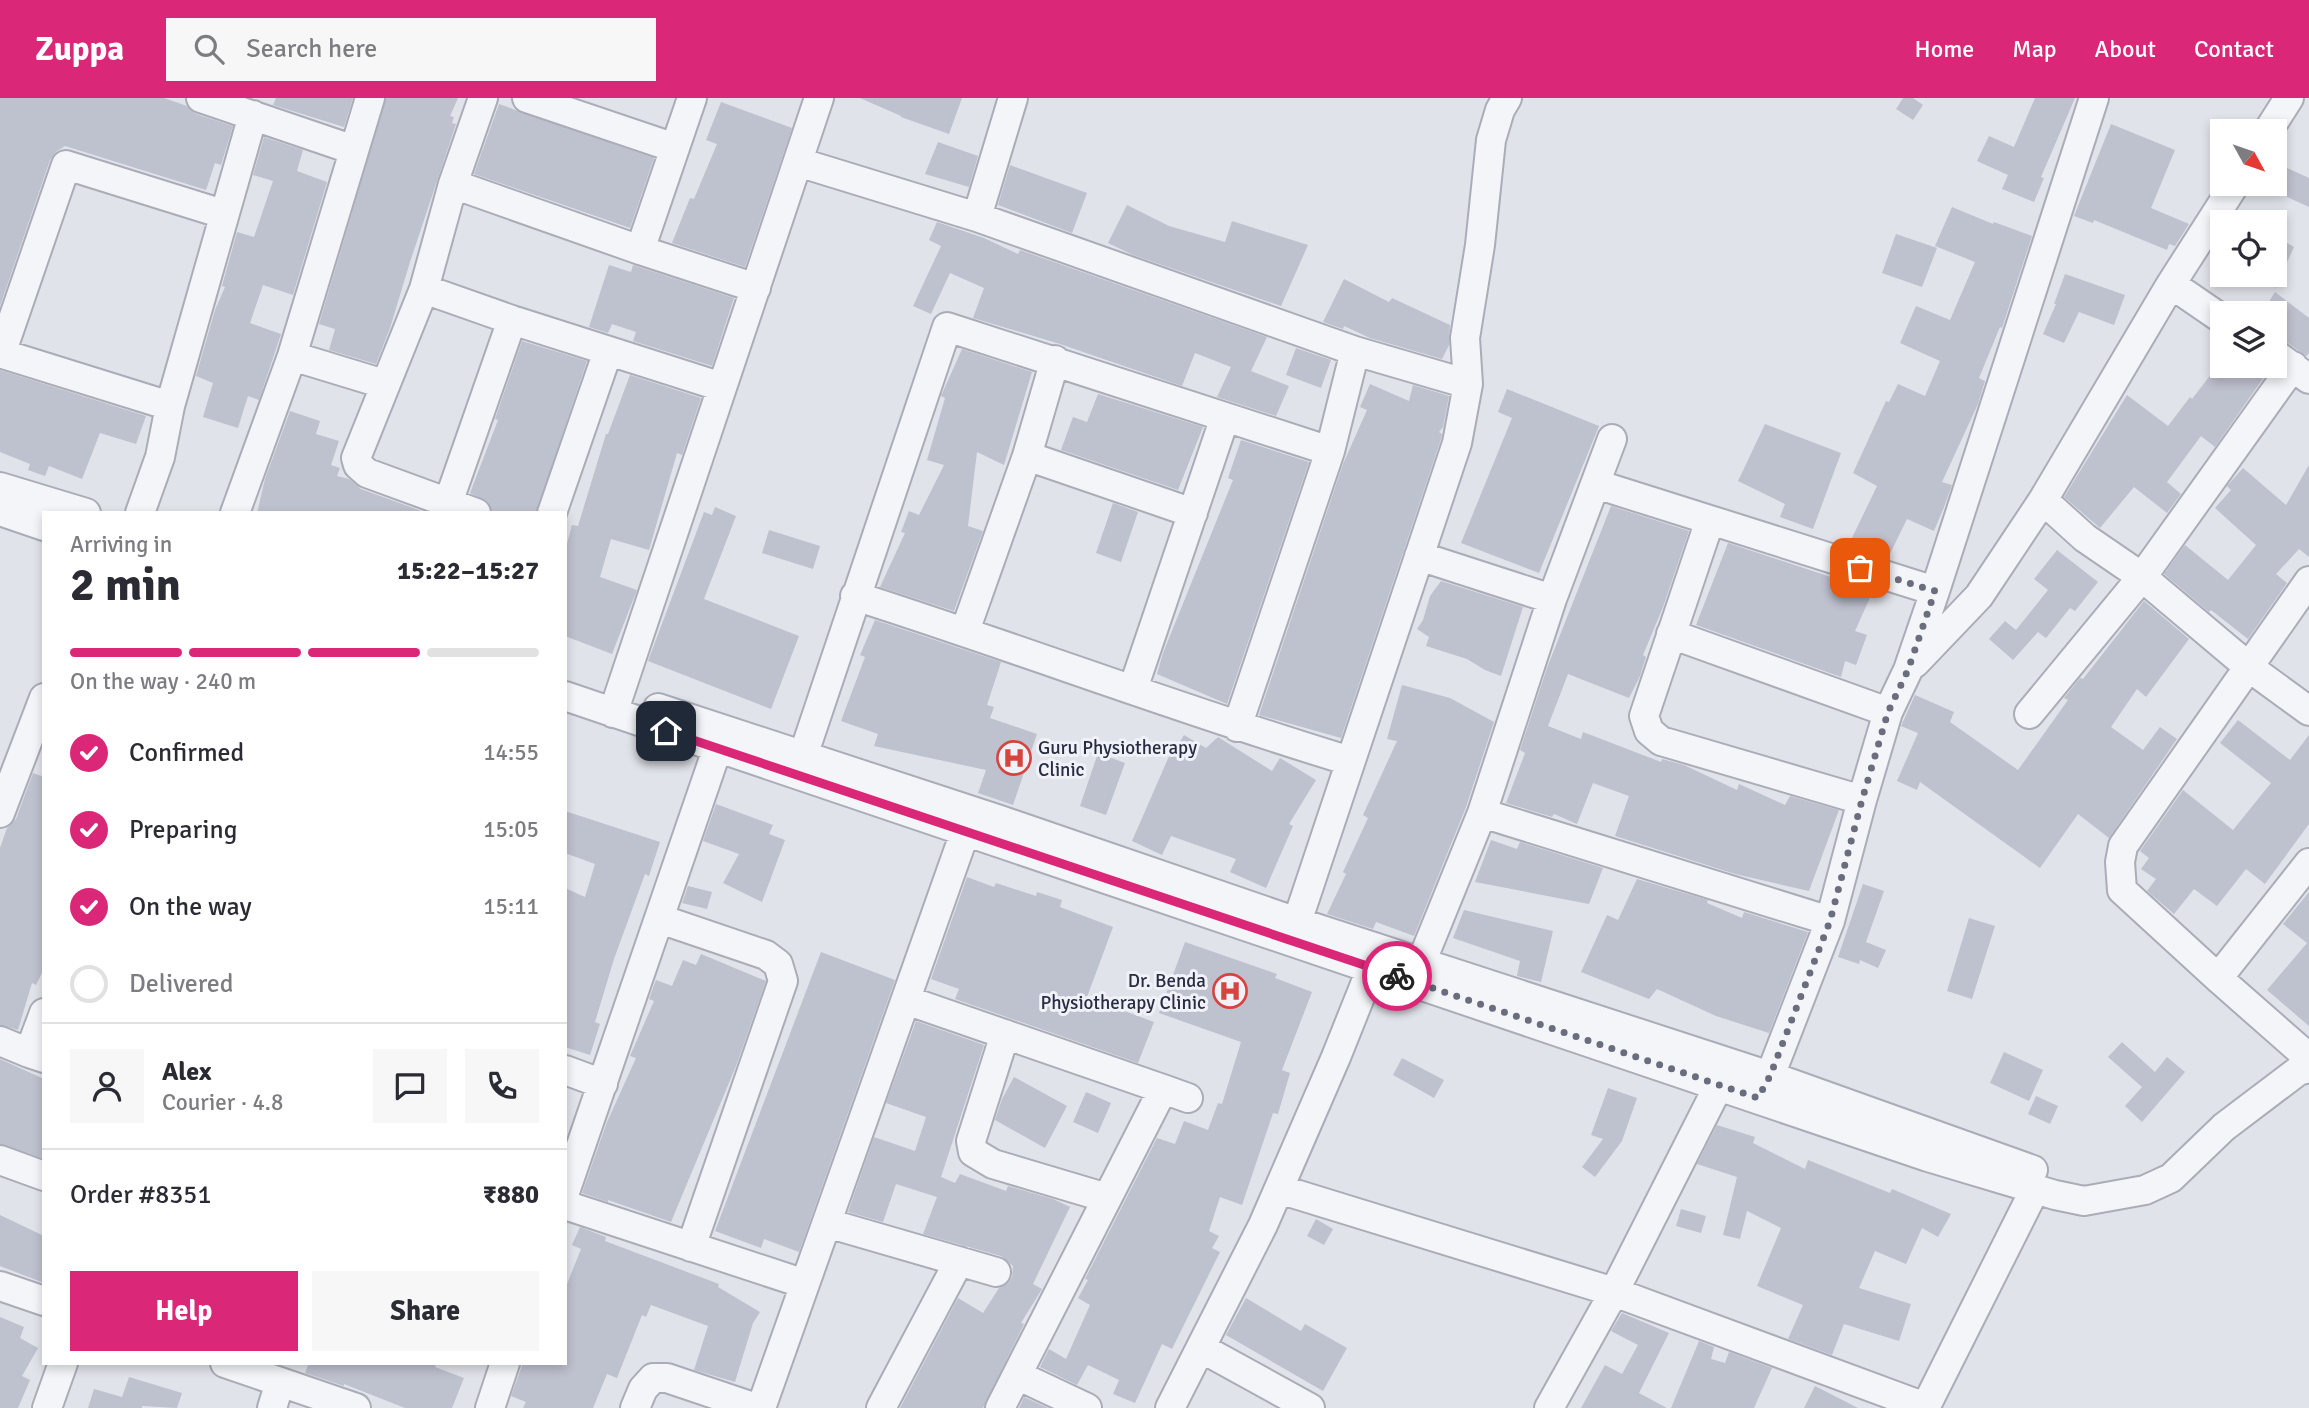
<!DOCTYPE html>
<meta charset="utf-8">
<style>
:root{--surface:#fff;--page:#f7f7f7;--text:#2b2b33;--muted:#7c7c81;--line:#e1e1e2;--accent:#db2777}
body{margin:0;font-family:Signika,sans-serif;background:var(--page);color:var(--text);height:100vh;display:flex;flex-direction:column;font-size:26px;white-space:nowrap}
*{box-sizing:border-box;margin:0}
p{font-size:23px;color:var(--muted)}
.icon{flex:none;width:38px;height:38px;fill:none;stroke:currentColor;stroke-width:2;stroke-linecap:round;stroke-linejoin:round}
.map{position:relative;flex:1;overflow:hidden}
.details{position:absolute;left:42px;top:413px;width:525px;height:854px;display:flex;flex-direction:column;background:var(--surface);border-radius:0px;box-shadow:0 4px 10px #0003}
.details>*{flex:none}
.needle{width:46px;rotate:130deg}
.controls{position:absolute;left:2210px;top:21px;display:grid;gap:14px}
.controls a{display:grid;place-items:center;width:77px;height:77px;border-radius:0px;background:var(--surface);box-shadow:0 4px 10px #0003;font-size:35px}
.pin{position:absolute;display:grid;place-items:center;width:60px;height:60px;color:#fff;margin:-30px;border-radius:14px;box-shadow:0 4px 10px #0006}
.courier{position:absolute;display:grid;place-items:center;width:70px;height:70px;margin:-35px;border:5px solid #db2777;border-radius:50%;background:#fff;color:#222;box-shadow:0 2px 9px #0007}
.head em{font-style:normal;font-weight:700}
.head div{display:flex;flex-direction:column-reverse}
.head{display:flex;align-items:center;justify-content:space-between;height:119px;padding:0 28px}
h1{font-size:46px;font-weight:700;line-height:52px}
.bar{display:grid;grid-template-columns:repeat(4,1fr);gap:10px 7px;align-content:center;height:84px;padding:0 28px}
.bar i{height:9px;border-radius:5px;background:var(--line)}
.bar .on{background:var(--accent)}
.bar p{grid-column:span 4}
.line{display:flex;align-items:center;gap:18px;padding:0 28px;border-top:2px solid var(--line)}
.line div{flex:1}
.round{display:grid;place-items:center;flex:none;width:74px;height:74px;border-radius:0px;background:var(--page)}
ol{padding:0 28px;list-style:none}
li{display:flex;align-items:center;gap:21px;height:77px}
li p{margin-inline-start:auto}
li .icon{padding:7px;border-radius:50%;background:var(--accent);color:#fff;stroke-width:4}
li:last-child{color:var(--muted)}
li i{width:38px;height:38px;border:4px solid var(--line);border-radius:50%}
.action{display:flex;gap:14px;margin-top:auto;padding:14px 28px}
.action a{flex:1;height:80px;border-radius:0px;background:var(--accent);color:#fff;font-size:28px;font-weight:700;line-height:80px;text-align:center}
.action a+a{background:var(--page);color:var(--text)}
header{display:flex;align-items:center;gap:42px;box-sizing:border-box;height:98px;padding:0 35px;background:var(--accent);color:#fff}
header strong{font-size:33px}
nav{display:flex;gap:38px;margin-inline-start:auto;font-size:24px}
.search{width:490px;height:63px;background:var(--page);display:flex;align-items:center;gap:18px;box-sizing:border-box;padding:0 24px;border-radius:0px;color:var(--muted);font-size:26px}
.map>svg:first-child{display:block}
</style>
<header>
<strong>Zuppa</strong>
<div class="search"><svg class="icon" aria-label="search" viewBox="0 0 24 24"><circle cx="10" cy="10" r="6"/><path d="M15 15l6 6"/></svg>Search here</div>
<nav><a>Home</a><a>Map</a><a>About</a><a>Contact</a></nav>
</header>
<div class="map">
<svg width="2309" height="1310" viewBox="0 0 2309 1310">
<rect width="100%" height="100%" fill="#e1e3ea"/>
<path fill="#bec1ce" d="M0 0H164L187 8 196 16 233 28 221 67 215 65 206 92 65 48 56 54 50 62 0 208Z
M276 0H353L344 29 273 7Z
M386 0H458L450 18 454 19 452 25 456 26 410 164 390 230 376 266 329 252 335 231 319 226Z
M860 0H962L949 36 901 19V18Z
M1903 0H1913L1923 7 1913 22 1896 11Z
M2035 0H2075L2041 79 2044 80 2034 104 2002 91 2008 77 1977 63 1989 38 2014 49Z
M721 4 792 30 745 169 672 145 690 100 694 101 717 46 706 42Z
M499 6 654 60 630 130 474 76Z
M2111 26 2175 52 2151 110 2189 126 2175 148 2169 146 2167 152 2094 122 2093 125 2074 118Z
M264 39 303 52 297 73 327 84 293 197 263 187 250 225 281 236 259 302 248 298 238 330 203 319 213 285 196 278 215 212 225 189 222 188 237 134 254 139 273 83 253 77Z
M938 44 978 58 969 89 925 76Z
M1010 67 1087 95 1072 135 998 107Z
M2283 68 2309 80V109L2272 92Z
M1127 107 1169 128 1225 144 1232 123 1308 147 1281 208 1133 157 1108 145Z
M1952 109 1993 126 1994 124 2032 138 2002 230 2000 229 1979 280 1985 283 1978 306 1942 384 1952 387 1944 409 1934 433 1907 421 1888 460 1851 442 1877 388 1853 375 1886 303 1889 304 1898 286 1925 298 1940 263 1900 245 1916 208 1950 222 1975 164 1935 148Z
M937 124 984 140 1018 156 1020 152 1267 239 1251 273 1289 288 1276 318 1217 299 1231 269 1195 255 1182 288 1060 246 973 220 984 190 950 175 931 216 913 208 941 148 929 142Z
M1896 136 1937 150 1922 189 1882 175Z
M2275 138 2294 149 2275 191Z
M609 167 631 174 633 167 734 200 712 268 633 243 636 234 612 226 608 235 589 229Z
M2065 176 2125 197 2114 227 2079 214 2064 245 2043 236 2056 206H2054Z
M1344 181 1389 204 1392 200 1450 227 1449 247 1442 261 1370 240 1344 228 1343 231 1323 224Z
M2275 194 2309 220V255L2306 258 2285 243 2275 240V215H2262Z
M522 243 587 263 536 415H492L488 404 470 395 498 322 495 321Z
M1296 250 1331 262 1321 290 1286 277Z
M962 251 1032 274 1004 367 977 354 968 428 983 433 954 513 880 489 905 435 901 434 909 413 919 417 944 367 927 362 945 300 941 298Z
M2222 262V268H2264L2269 272 2215 349 2201 338 2167 384 2181 396 2167 415 2134 389 2100 430 2064 399 2127 297 2168 328 2190 299 2192 301Z
M0 272 146 318 136 346 100 335 82 381 49 368 45 378 28 372 30 366 0 354Z
M630 277 701 300 682 357 677 355 649 452 611 441 600 479 637 492 612 556 565 538V453L572 427 578 428 606 336H608Z
M1370 286 1409 303 1413 287 1449 298 1443 329 1439 334 1442 336 1441 341 1341 640 1259 617 1343 366 1367 312 1360 309Z
M1507 291 1599 328 1539 475 1461 445 1512 320 1498 314Z
M1098 296 1203 329 1178 392 1061 352 1073 319 1087 324Z
M290 313 320 323 316 336 339 343 331 367 340 370 337 378 349 381 361 391 427 415H257L265 381Z
M1765 326 1841 355 1813 431 1780 419 1785 406 1738 383Z
M1241 342 1309 364 1227 606 1157 576 1163 555 1233 382 1228 380Z
M2309 367V459L2299 451 2276 476 2287 485 2248 541 2211 512 2209 514 2164 476 2185 447 2228 482 2256 447 2215 410 2231 392 2227 388 2243 370 2286 407Z
M1113 405 1138 414 1121 464 1096 455Z
M1611 408 1689 433 1663 509 1643 557 1646 559 1640 578 1629 600 1568 576 1548 628 1581 641 1583 634 1661 664 1662 661 1684 667 1737 692 1739 686 1785 707 1790 698 1839 712 1809 793 1735 776 1615 738 1629 698 1593 685 1577 726 1554 716 1552 719 1506 705 1525 655 1520 652 1547 570Z
M715 409 736 418 704 501 799 538 771 611 648 563 704 414 712 417Z
M769 432 820 448 813 471 762 455Z
M1728 445 1873 493 1855 533 1867 537 1856 567 1845 563 1841 579 1696 527Z
M2057 452 2098 484 2075 513 2070 510 2046 540 2038 534 2013 562 1989 541 2005 523 2016 532 2048 492 2034 481Z
M1441 483 1523 509 1501 578 1485 572 1467 561 1426 548 1429 539 1417 531 1423 522 1430 498Z
M2144 503 2189 541 2146 599 2137 591 2111 629 2143 652 2160 629 2177 641 2109 740 2078 716 2040 770 1920 684 1917 692 1897 683 1918 635 1901 628 1915 597 1954 614 1950 624 2018 672 2068 602 2064 600 2080 580 2083 581Z
M875 522 1001 564 987 607 994 609 990 620 1037 636 1013 707 978 695 986 672 874 648 878 636 841 623 865 559 860 557Z
M1402 587 1450 600 1494 624 1466 709 1414 838 1376 824 1373 831 1327 816 1346 776 1343 774 1368 720 1363 717 1397 643 1387 641Z
M2238 622 2290 662 2309 637V726L2265 786 2246 771 2217 808 2194 791 2174 816 2147 793 2156 781 2141 771 2149 760 2140 753 2183 692 2233 732 2271 685 2220 645Z
M1184 637 1206 650 1218 639 1272 673 1280 660 1316 682 1289 726 1293 728 1266 790 1230 774 1236 761 1171 738 1162 757 1132 743 1170 656 1172 657Z
M1098 655 1125 665 1106 717 1080 708Z
M33 675 44 679V871L36 887 32 885 18 932 0 927V750L7 730 16 721Z
M716 706 773 727 769 736 785 742 762 804 723 785 739 756 703 743Z
M565 713 660 744 649 778 645 776 614 861 595 924 600 926 590 957 565 949V790L585 799 595 766 565 755Z
M1491 742 1517 751 1520 744 1603 770 1589 806 1475 784Z
M967 779 994 789 996 785 1036 798 1037 794 1062 802 1060 809 1113 829 1087 899 1154 924 1138 965 955 901 959 891 931 881Z
M1637 781 1708 802 1707 805 1742 820 1744 814 1808 834 1769 935 1716 918 1657 891 1649 901 1581 874 1607 817 1618 822Z
M1863 786 1884 793 1866 844 1886 852 1878 870 1860 862 1859 866 1838 859Z
M688 788 712 794 707 811 682 805Z
M2309 794V928L2267 892 2307 845 2283 826Z
M1464 812 1553 833 1541 884 1517 878 1520 863 1453 840Z
M1969 820 1995 828 1972 901 1947 893Z
M1185 844 1277 876 1275 880 1312 894 1282 972 1290 975 1278 1016 1273 1015 1242 1107 1220 1099 1209 1133 1219 1138 1212 1150 1220 1154 1172 1251 1162 1246 1135 1305 1113 1296 1119 1282 1088 1267 1077 1287 1040 1269 1049 1251 1066 1261 1090 1207 1078 1200 1088 1182 1085 1181 1157 1040 1175 1046 1184 1023 1208 1032 1218 1005 1222 1006 1241 944 1159 915Z
M821 854 895 882 799 1154 764 1141 761 1150 715 1133Z
M701 856 766 883 736 968 671 1124 608 1102V1104L582 1095 607 1024 636 960 630 958 654 903 649 901 656 882 672 888 683 862 696 867Z
M916 923 984 947 941 1079 955 1085 960 1076 1006 1093 1008 1088 1053 1101 1070 1109 1033 1186 1042 1191 1021 1225 1024 1226 983 1310H900L958 1200 983 1215 999 1190 1008 1185 1012 1179 1013 1168 1001 1158 923 1136 937 1099 896 1086 883 1124 848 1114 874 1039 915 1053 926 1019 886 1005Z
M2122 944 2155 974 2167 959 2185 974 2142 1024 2125 1008 2142 989 2108 959Z
M2004 954 2043 972 2029 1003 1990 985Z
M1402 960 1444 982 1434 1000 1393 977Z
M0 961 44 981 42 1060 0 1046Z
M1014 979 1067 1008 1045 1050 995 1022 1002 1001Z
M1608 990 1637 1000 1622 1043 1595 1079 1582 1069 1603 1041 1591 1037Z
M1086 994 1111 1005 1098 1035 1073 1024Z
M2036 998 2058 1008 2050 1026 2028 1016Z
M1717 1027 1755 1039 1753 1045 1805 1071 1808 1062 1890 1095 1892 1091 1951 1116 1938 1139 1922 1130 1906 1166 1875 1153 1859 1190 1911 1206 1899 1243 1844 1226 1832 1257 1788 1241 1803 1207 1757 1188 1781 1130 1747 1113 1740 1141 1723 1137 1737 1079 1697 1066Z
M1681 1111 1706 1118 1701 1135 1676 1128Z
M0 1117 44 1138V1185L0 1168Z
M1316 1121 1333 1131 1324 1147 1307 1138Z
M580 1129 606 1139 605 1143 719 1186 718 1189 760 1214 753 1225 735 1284 694 1272 708 1228 651 1207 646 1219 642 1217 617 1280 607 1276 593 1310H523L526 1304 511 1298 523 1265H565V1191L581 1151 572 1147Z
M1246 1200 1301 1233 1305 1226 1347 1250 1323 1293 1226 1237Z
M1622 1215 1669 1235 1639 1295 1667 1310H1581L1605 1267 1622 1276 1638 1247 1611 1233Z
M0 1219 24 1229 20 1240 38 1250 22 1278 30 1282 18 1310H0Z
M1699 1243 1714 1249 1711 1261 1725 1265 1729 1254 1772 1270 1754 1310H1671Z
M309 1265H437L435 1269 464 1280 452 1310H405L344 1286V1288L305 1275Z
M129 1279 182 1295 177 1310 142 1308V1310H88L94 1291 122 1299Z
M1815 1288 1858 1310H1804Z
M1024 1299 1048 1310H1019Z"/>
<g fill="none" stroke-linecap="round" stroke-linejoin="round">
<g stroke="#aaacb8" stroke-width="32">
<path id="minor" d="M201 0 354 52
M483 0 453 86 640 152
M527 0 675 50
M692 0 640 152 756 190
M2268 33 2289 0
M798 64 977 119 1355 253 1468 286 1457 345 1297 824
M453 86 424 191 512 222 722 289
M977 119 1013 0
M2171 186 2222 221
M424 191 356 360 358 367 367 375 476 415
M0 255 170 308 160 359 140 415
M1 256 66 67 223 116
M2275 256 2309 281
M292 258 384 286
M1055 262 1027 358 1193 415
M1468 286 1465 240 1480 147 1491 42 1500 12 1507 0
M170 308 253 17
M1596 386 1710 422 1644 618 1649 633 1661 643 1862 702
M0 389 86 415
M2043 402 2085 440 2142 479 2250 570 2309 613
M448 405 512 222
M0 413 44 428
M235 415 292 258 370 0
M552 415 608 253
M1710 422 1935 493
M1419 458 1552 501
M2309 483 2123 748 2120 764 2122 792 2218 880 2309 960
M855 498C1021 551 1184 613 1350 663
M965 533 1027 358
M1671 536 1888 614
M1915 565 1979 498 2043 402 2171 186 2235 86
M1133 591 1225 319
M565 598 1928 1059 2055 1097 2084 1103 2145 1092 2171 1080 2224 1029 2298 973 2309 970
M658 610 1000 722 1297 824 1770 978 2033 1072
M613 615 819 0
M2029 616 2142 479 2293 268
M1237 629 1330 353 1355 253
M803 658 947 229 1330 353
M0 715 44 600
M1482 715 1830 823
M660 821 766 857 778 866 783 883 691 1149
M1421 865 1482 715 1552 501 1612 341
M2218 880 2309 765
M906 902 1163 991 1000 1310
M44 915 29 955 44 960
M1005 936 971 1043 973 1054 993 1066 1107 1100
M0 943 29 955
M565 972 603 986
M1163 991 1188 1000
M1761 995 1770 978 1830 823 1862 702 1888 614 1908 572 1935 493 2094 0
M0 1062 44 1078
M1279 1091 1614 1194 1925 1309
M565 1094 723 634
M565 1107 805 1186
M827 1125 996 1174
M0 1188 44 1203
M1201 1250 1310 1310
M225 1265 356 1310
M1017 1277 1087 1310
M47 1310 63 1265
M272 1310 280 1284
M490 1310 505 1265
M635 1310 643 1291 653 1280H667L756 1310
M761 1310 965 734
M881 1310 959 1163
M1170 1310 1263 1127 1336 959 1378 854
M1549 1310 1614 1194 1719 987
M1925 1310 2035 1091"/>
</g>
<use href="#minor" stroke="#f4f5f8" stroke-width="28"/>
</g>
<g fill="none" stroke-linecap="round" stroke-linejoin="round">
<path stroke="#696d7d" stroke-width="7" stroke-dasharray="0 12.6" d="M1397 878 1758 1000 1770 978 1830 823 1862 702 1888 614 1908 572 1935 493 1860 470"/>
<path stroke="#db2777" stroke-width="9" d="M666 633 1397 878"/>
</g>
<defs>
<g id="hospital-ring" transform="scale(1.75)"><circle r="9.5" fill="#f1f2f8" stroke="#d6443f" stroke-width="1.5"/><path d="M-5-5h3v3.5h4V-5h3V5h-3V1.5h-4V5h-3Z" fill="#d6443f"/></g>
</defs>
<g fill-rule="evenodd">
<use href="#hospital-ring" x="1014" y="660"/>
<use href="#hospital-ring" x="1230" y="893"/>
</g>
<g text-anchor="middle" stroke-width="6" stroke-linejoin="round" paint-order="stroke">
<g font-size="19" fill="#282d43" stroke="#f1f2f8" text-anchor="start">
<text x="1038" y="656">Guru Physiotherapy<tspan x="1038" dy="22">Clinic</tspan></text>
<text x="1206" y="889" text-anchor="end">Dr. Benda<tspan x="1206" dy="22">Physiotherapy Clinic</tspan></text>
</g>
</g>
</svg>
<div class="controls">
<a><svg class="needle" viewBox="-14 -14 28 28"><path d="M0-13l5 13h-10z" fill="#e53935"/><path d="M0 13l5-13h-10z" fill="#7c7c81"/></svg></a>
<a><svg class="icon" aria-label="locate" viewBox="0 0 24 24"><circle cx="12" cy="12" r="6"/><path d="M12 2v4M12 18v4M2 12h4M18 12h4"/></svg></a>
<a><svg class="icon" aria-label="layers" viewBox="0 0 24 24"><path d="M12 4l9 5-9 5-9-5zM3 14l9 5 9-5"/></svg></a>
</div>
<div class="pin" style="left:1860px;top:470px;background:#ea580c"><svg class="icon" aria-label="bag" viewBox="0 0 24 24"><path d="M5 8h14l-1 12H6zM9 8a3 3 0 0 1 6 0"/></svg></div>
<div class="pin" style="left:666px;top:633px;background:#1f2937"><svg class="icon" aria-label="home" viewBox="0 0 24 24"><path d="M3 11l9-7 9 7M6 9v11h12V9"/></svg></div>
<div class="courier" style="left:1397px;top:878px"><svg class="icon" aria-label="bike" viewBox="0 0 24 24"><circle cx="6" cy="16" r="4"/><circle cx="18" cy="16" r="4"/><path d="M6 16l4-8h5l3 8M10 8l3 8H6M13 5h3"/></svg></div>
<section class="details">
<div class="head"><div><h1>2 min</h1><p>Arriving in</p></div><em>15:22–15:27</em></div>
<div class="bar"><i class="on"></i><i class="on"></i><i class="on"></i><i></i><p>On the way · 240 m</p></div>
<ol>
<li><svg class="icon" aria-label="check" viewBox="0 0 24 24"><path d="M5 12l5 5 9-10"/></svg>Confirmed<p>14:55</p></li>
<li><svg class="icon" aria-label="check" viewBox="0 0 24 24"><path d="M5 12l5 5 9-10"/></svg>Preparing<p>15:05</p></li>
<li><svg class="icon" aria-label="check" viewBox="0 0 24 24"><path d="M5 12l5 5 9-10"/></svg>On the way<p>15:11</p></li>
<li><i></i>Delivered</li>
</ol>
<div class="line" style="height:126px"><a class="round"><svg class="icon" aria-label="person" viewBox="0 0 24 24"><circle cx="12" cy="8" r="4"/><path d="M4 21q1-7 8-7t8 7"/></svg></a><div><b>Alex</b><p>Courier · 4.8</p></div><a class="round"><svg class="icon" aria-label="chat" viewBox="0 0 24 24"><path d="M4 5h16v11H9l-5 4z"/></svg></a><a class="round"><svg class="icon" aria-label="phone" viewBox="0 0 24 24"><path d="M5 4h4l2 5-3 2q2 4 5 5l2-3 5 2v4C11 20 4 13 5 4z"/></svg></a></div>
<div class="line" style="height:91px"><div>Order #8351</div><b>₹880</b></div>
<div class="action"><a>Help</a><a>Share</a></div>
</section>
</div>
